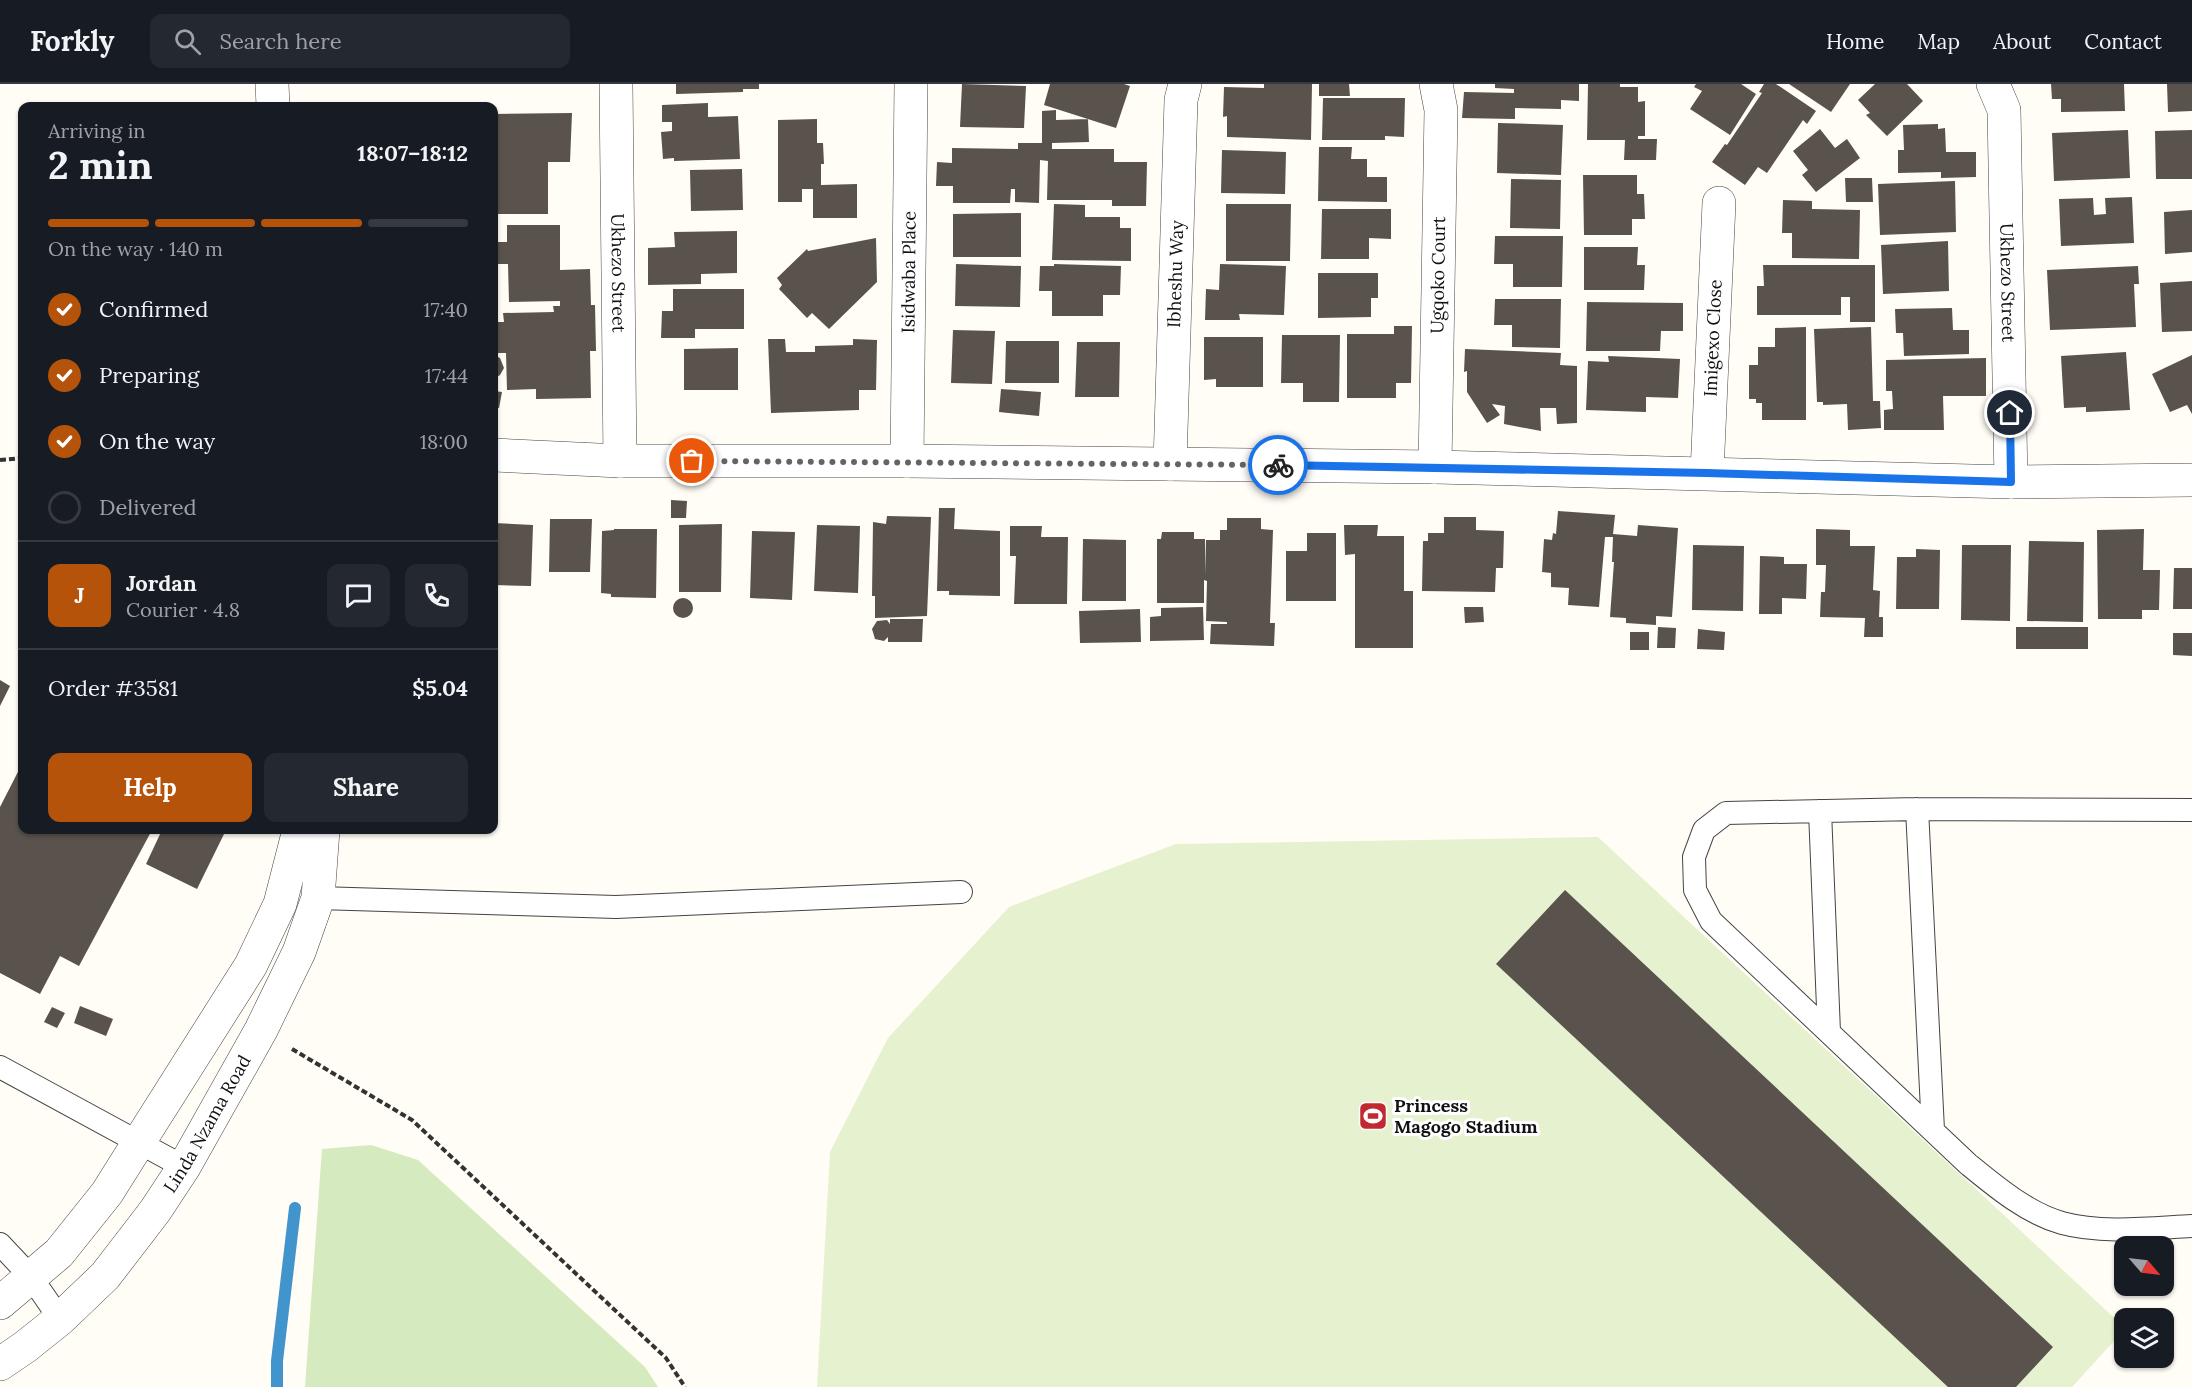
<!DOCTYPE html>
<meta charset="utf-8">
<style>
:root{--surface:#171b24;--page:#242831;--text:#f1f3f6;--muted:#9ea1a6;--line:#363941;--accent:#b45309}
body{margin:0;font-family:Lora,serif;background:var(--page);color:var(--text);height:100vh;display:flex;flex-direction:column;font-size:22px;white-space:nowrap}
*{box-sizing:border-box;margin:0}
p{font-size:20px;color:var(--muted)}
.icon{flex:none;width:33px;height:33px;fill:none;stroke:currentColor;stroke-width:2;stroke-linecap:round;stroke-linejoin:round}
.map{position:relative;flex:1;overflow:hidden}
.sheet{position:absolute;left:18px;top:18px;width:480px;height:732px;display:flex;flex-direction:column;background:var(--surface);border-radius:12px;box-shadow:0 2px 4px #0004}
.sheet>*{flex:none}
.needle{width:39px;rotate:118deg}
.fabs{position:absolute;left:2114px;top:1152px;display:grid;gap:12px}
.fabs a{display:grid;place-items:center;width:60px;height:60px;border-radius:12px;background:var(--surface);box-shadow:0 2px 4px #0004;font-size:30px}
.pin{position:absolute;display:grid;place-items:center;width:51px;height:51px;color:#fff;margin:-26px;border:3px solid #fff;border-radius:50%;box-shadow:0 2px 6px #0007}
.courier{position:absolute;display:grid;place-items:center;width:60px;height:60px;margin:-30px;border:4px solid #1a73e8;border-radius:50%;background:#fff;color:#222;box-shadow:0 2px 8px #0007}
.headline em{font-style:normal;font-weight:700}
.headline div{display:flex;flex-direction:column-reverse}
.headline{display:flex;align-items:center;justify-content:space-between;height:102px;padding:0 30px}
h1{font-size:39px;font-weight:700;line-height:45px}
.bar{display:grid;grid-template-columns:repeat(4,1fr);gap:9px 6px;align-content:center;height:72px;padding:0 30px}
.bar i{height:8px;border-radius:4px;background:var(--line)}
.bar .selected{background:var(--accent)}
.bar p{grid-column:span 4}
.line{display:flex;align-items:center;gap:15px;padding:0 30px;border-top:2px solid var(--line)}
.line div{flex:1}
.round{display:grid;place-items:center;flex:none;width:63px;height:63px;border-radius:12px;background:var(--page)}
ol{padding:0 30px;list-style:none}
li{display:flex;align-items:center;gap:18px;height:66px}
li p{margin-inline-start:auto}
li .icon{padding:6px;border-radius:50%;background:var(--accent);color:#fff;stroke-width:4}
li:last-child{color:var(--muted)}
li i{width:33px;height:33px;border:3px solid var(--line);border-radius:50%}
.primary-button{display:flex;gap:12px;margin-top:auto;padding:12px 30px}
.primary-button a{flex:1;height:69px;border-radius:12px;background:var(--accent);color:#fff;font-size:24px;font-weight:700;line-height:69px;text-align:center}
.primary-button a+a{background:var(--page);color:var(--text)}
header{display:flex;align-items:center;gap:36px;box-sizing:border-box;height:84px;padding:0 30px;background:var(--surface);border-bottom:2px solid var(--line)}
header strong{font-size:28px}
nav{display:flex;gap:33px;margin-inline-start:auto;font-size:21px}
.search{width:420px;height:54px;background:var(--page);display:flex;align-items:center;gap:15px;box-sizing:border-box;padding:0 21px;border-radius:12px;color:var(--muted);font-size:22px}
.map>svg:first-child{display:block}
</style>
<header>
<strong>Forkly</strong>
<div class="search"><svg class="icon" aria-label="search" viewBox="0 0 24 24"><circle cx="10" cy="10" r="6"/><path d="M15 15l6 6"/></svg>Search here</div>
<nav><a>Home</a><a>Map</a><a>About</a><a>Contact</a></nav>
</header>
<div class="map">
<svg width="2192" height="1303" viewBox="0 0 2192 1303">
<rect width="100%" height="100%" fill="#fffdf5"/>
<path fill="#d5eabe" d="M371 1061 418 1076 645 1283 658 1303H305L322 1065Z"/>
<path fill="#e5f1cf" d="M1598 753 2124 1243V1246L2072 1303H817L830 1068 888 954 1009 823 1176 760Z"/>
<g fill="none" stroke-linecap="round" stroke-linejoin="round">
<path stroke="#4295cc" stroke-width="12" d="M277 1303V1277L295 1124"/>
</g>
<path fill="#59524d" d="M676 0H759V5H743V8L676 10Z
M962 0 1026 2 1024 44 960 43Z
M1050 0H1124L1130 2 1116 44 1044 21Z
M1264 0H1312L1311 56 1227 53V32L1223 33 1224 3 1264 4Z
M1319 0H1349L1350 12H1319Z
M1495 0H1579V17L1561 16V25L1515 24V35L1462 34 1464 8 1514 9V5L1495 4Z
M1588 0H1620V3H1638V18L1645 17V52H1638V55H1657L1656 76H1624L1625 56H1587Z
M1696 0H1741L1756 10 1730 51 1690 25 1702 7 1694 3Z
M1764 0H1776L1816 27 1807 40 1803 36 1767 89 1758 83 1745 101 1712 78 1725 60 1727 61 1762 9 1759 8Z
M1789 0H1850L1831 28Z
M1875 0H1907L1923 17 1887 52 1866 31 1870 29 1858 16Z
M2051 0H2124L2125 27 2061 28V15H2052Z
M2167 0H2192V27L2168 28Z
M1323 14H1405L1404 53 1385 52V56H1322Z
M708 19V33L738 32 740 75 674 77V74L663 75 661 48 672 47V38H662V21Z
M1056 26V36L1088 35 1089 58 1052 59V65H1114V78H1147L1146 122H1112V116H1047L1048 77 1040 76 1039 119 1015 118V105H1011L1010 119H953V102H936L937 78 952 79V64L1018 65V59H1042V27Z
M572 29 570 78H548V130H496L494 30Z
M817 35V59H823L824 80H821V101L857 100V134H813V105H802V118H778V36Z
M1498 39 1563 41 1561 91 1497 89Z
M1938 40V45L1945 44 1946 68H1976V93L1941 94V88L1898 89V66H1904L1903 41Z
M1820 45 1835 64 1847 55 1860 74 1816 108 1802 91 1808 86 1793 67Z
M2128 46 2130 94 2054 97 2052 49Z
M2192 46V95H2156L2155 47Z
M1319 63H1352L1351 75H1367V93H1387V118L1318 117Z
M1222 66 1286 68 1285 110 1221 109Z
M742 85 743 126 691 127 690 86Z
M1583 91H1637V110H1644L1645 135H1632V151H1584Z
M1845 94H1872L1873 118H1846Z
M1511 95 1561 96 1560 145 1510 144Z
M1955 97 1956 148 1880 151 1878 100Z
M2132 113 2134 159 2061 162 2059 115 2093 114 2094 131 2106 130 2105 114Z
M1783 116 1812 117V125L1860 126 1859 175 1792 174V149H1782Z
M1054 120 1085 121V133H1120V144H1131V177L1052 176Z
M1226 120H1291L1290 177H1226Z
M1322 125H1391V155L1369 154V175H1321Z
M2192 126V168L2165 170 2164 128Z
M1021 129V173H953V130Z
M507 141H560V186L590 185 591 221H595L596 267H590L591 314 536 315V305L507 306 506 269H494V227H496V238H504L503 229 554 228 553 222H560V217L509 218 508 180H494V158H507Z
M737 147V189L701 190V200L648 201V164L675 163 674 148Z
M1495 152H1563L1562 203H1513V180H1494Z
M876 154 877 198 829 245 812 229 807 234 779 205 782 201 777 194 807 165 808 167Z
M1948 157 1949 207 1883 210 1881 161Z
M1584 163H1638L1637 181H1645L1644 206H1584Z
M956 180 1021 182 1020 223 955 222Z
M1054 180 1121 182 1120 211H1103V232H1052V207H1039L1040 182H1054Z
M1220 180 1286 182 1284 231 1239 230 1240 236H1205L1206 205 1219 206Z
M1763 181H1875V238H1850V213H1841V231H1757V202H1764Z
M2138 182 2139 200H2134L2136 243 2050 246 2047 186Z
M1318 189H1378V214H1371V233L1318 234Z
M2192 197V247L2162 248 2160 199Z
M673 205H744V245H695V254H661L662 227H673Z
M1495 215H1561L1560 264 1512 263V241H1494Z
M1587 218 1683 219V247H1661L1660 267H1586Z
M1952 224 1953 246H1969V270L1904 272 1903 249H1896L1895 225Z
M1394 242H1412L1411 299H1396V314H1347V250H1394Z
M1806 243V336H1762V319H1756V315H1749V281H1758V263H1775V244Z
M1871 243 1873 317H1880L1881 344 1848 346 1847 320 1823 321V318H1817L1814 245Z
M953 246 995 247 992 300 951 299Z
M1282 251H1340L1339 318H1303V299H1281Z
M1204 253H1263V303H1216V295L1204 296Z
M768 255H785L786 268H815V262L853 261V255L877 256 876 306H859V326L771 329Z
M1006 257H1059V299H1005Z
M1077 258H1120L1119 313H1075Z
M738 264V306H684V265Z
M1465 265 1561 269 1560 281 1577 282V339L1557 340 1556 324H1540L1541 347 1504 340 1505 322 1492 320 1500 331 1487 339 1467 308V287L1464 288Z
M2126 268 2130 326 2086 328V323L2064 324 2061 272Z
M494 271 500 274 504 284 500 291 494 295Z
M2192 271V330L2187 321 2170 328 2152 290Z
M1608 272 1680 275 1678 314 1646 313V328L1586 326 1588 277 1609 278Z
M1986 274V312H1943L1944 346H1884V326L1893 325 1892 307H1886V276Z
M1001 305 1041 308 1039 332 999 328Z
M494 307 502 308 499 324 494 323Z
M671 416 687 417 686 434H671Z
M939 424H955L954 445 1000 447V512L949 511V507H937Z
M1558 427 1615 431 1613 450 1637 452 1638 441 1678 444 1672 533 1656 532V541L1626 539V534L1610 533 1614 478H1612L1613 453H1605L1599 523 1568 521 1569 504 1551 503V489L1542 488 1544 455 1552 456 1553 449 1556 450Z
M887 432 931 433 927 532 875 534V512H872L873 438 886 440Z
M1444 433H1476V446L1504 447 1503 484H1496L1495 508 1422 507 1423 457H1428V449H1444Z
M1227 434H1261V445L1273 446 1270 539H1275L1274 562 1210 560 1211 540H1227V538L1206 537 1207 497 1204 496V519H1157V455H1161L1162 448H1194V455H1205V491L1206 456H1220V446H1227Z
M550 435H592L590 488H549Z
M494 439 533 441 531 502 494 501Z
M722 440 721 508H679V441Z
M817 441 860 442 858 509 814 507Z
M1344 441H1378L1377 452H1404V507H1413V564H1355V470L1345 471Z
M1010 442H1042L1041 453H1068L1067 520H1014L1016 472H1010Z
M614 445H657L656 514 611 513V510L601 509 602 447 614 446Z
M1816 445 1850 446V462H1875L1873 506 1880 507 1879 533H1883V553H1864L1865 534 1820 533 1821 508H1825L1826 481H1816Z
M2144 445 2143 486H2160L2159 526H2142V535H2098L2097 446Z
M752 447 795 448 792 516 750 514Z
M1307 449H1336V517H1286V467H1307Z
M1083 455 1126 456V517H1082Z
M2029 457 2084 458 2083 538 2027 537Z
M1693 461 1744 462 1743 527 1692 526Z
M1962 461H2011L2010 537 1961 536Z
M1916 465 1940 466 1939 525H1896L1897 473H1916Z
M1760 472 1784 473V480H1807L1806 515 1782 514V530H1759Z
M2174 484H2192V525H2173Z
M673 524a10 10 0 1 1 20 0a10 10 0 1 1-20 0Z
M1203 523 1204 556 1150 557V533L1161 532V524Z
M1464 523H1483L1484 538 1465 539Z
M1140 525 1141 558 1080 559 1079 527Z
M890 535H923L922 558H888V553L884 557 875 555 872 545 877 537 887 536 890 540Z
M1658 543 1676 544 1675 564H1657Z
M2016 543H2088V565H2016Z
M1698 545 1725 548 1724 566 1697 565Z
M1630 548H1649V566H1630Z
M2173 549H2192V572L2173 571Z
M0 596 10 602 0 622Z
M22 680V746H152L79 882 60 872 40 910 0 889V723Z
M162 746H226L197 805 146 780Z
M1565 806 2053 1263 2016 1303H1948L1496 880Z
M80 922 113 935 106 952 74 939Z
M52 923 65 929 57 944 44 938Z"/>
<g fill="none" stroke-linecap="round" stroke-linejoin="round">
<g stroke="#444" stroke-width="24">
<path id="service" d="M1917 725 1933 1046
M2192 726 1917 725 1726 729 1704 746 1694 773 1695 806 1711 837 1968 1080C1996 1103 2027 1129 2062 1139 2102 1150 2152 1144 2192 1142
M1820 727 1829 948
M318 814 616 823 961 808
M0 983 184 1083
M0 1160 31 1193 60 1235"/>
</g>
<g stroke="#444" stroke-width="34">
<g id="minor">
<path d="M272 0 273 22"/>
<path id="s1" d="M616 0 620 377"/>
<path id="s2" d="M1993 0 2004 26 2011 398"/>
<path d="M494 371 620 377H907L1435 383 2011 398 2192 396"/>
<path id="s3" d="M907 377 911 0"/>
<path id="s4" d="M1170 380 1181 16 1185 0"/>
<path id="s5" d="M1435 383 1441 26 1436 0"/>
<path id="s6" d="M1707 389 1719 119"/>
<path d="M0 1219 59 1169 107 1109 139 1058 251 881 280 820 299 746"/>
<path id="s7" d="M0 1280 25 1263 60 1235 105 1192 155 1127 184 1083 261 946 299 868 318 814 323 746"/>
</g>
</g>
<path stroke="#333" stroke-width="4" stroke-dasharray="6 3" stroke-linecap="butt" d="M0 376 22 374
M292 965 412 1036 666 1274 685 1303"/>
<use href="#service" stroke="#fff" stroke-width="22"/>
<use href="#minor" stroke="#fff" stroke-width="33"/>
</g>
<g fill="none" stroke-linecap="round" stroke-linejoin="round">
<path stroke="#646461" stroke-width="6" stroke-dasharray="0 10.8" d="M692 377 1278 381"/>
<path stroke="#1a73e8" stroke-width="8" d="M1278 381 1707 389 2011 398 2010 329"/>
</g>
<defs>
<g id="stadium-square" transform="scale(1.5)"><rect x="-9" y="-9" width="18" height="18" rx="4" fill="#c02930" stroke="#fff"/><path d="M0-5a6.5 5 0 1 0 0 10a6.5 5 0 1 0 0-10ZM-3.5-1.8h7v3.6h-7Z" fill="#fff"/></g>
</defs>
<g fill-rule="evenodd">
<use href="#stadium-square" x="1373" y="1032"/>
</g>
<g text-anchor="middle" stroke-width="6" stroke-linejoin="round" paint-order="stroke">
<g font-size="18" fill="#111" stroke="#fff">
<text dy="6" stroke="none"><textPath href="#s1" startOffset="189">Ukhezo Street</textPath></text>
<text dy="6" stroke="none"><textPath href="#s3" startOffset="189">Isidwaba Place</textPath></text>
<text dy="6" stroke="none"><textPath href="#s4" startOffset="190">Ibheshu Way</textPath></text>
<text dy="6" stroke="none"><textPath href="#s5" startOffset="192">Ugqoko Court</textPath></text>
<text dy="6" stroke="none"><textPath href="#s2" startOffset="201">Ukhezo Street</textPath></text>
<text dy="6" stroke="none"><textPath href="#s6" startOffset="135">Imigexo Close</textPath></text>
<text dy="6" stroke="none"><textPath href="#s7" startOffset="321">Linda Nzama Road</textPath></text>
</g>
<g font-size="18" font-weight="bold" fill="#111" stroke="#fff" text-anchor="start">
<text x="1394" y="1028">Princess<tspan x="1394" dy="21">Magogo Stadium</tspan></text>
</g>
</g>
</svg>
<div class="fabs">
<a><svg class="needle" viewBox="-14 -14 28 28"><path d="M0-13l5 13h-10z" fill="#e53935"/><path d="M0 13l5-13h-10z" fill="#9ea1a6"/></svg></a>
<a><svg class="icon" aria-label="layers" viewBox="0 0 24 24"><path d="M12 4l9 5-9 5-9-5zM3 14l9 5 9-5"/></svg></a>
</div>
<div class="pin" style="left:692px;top:377px;background:#ea580c"><svg class="icon" aria-label="bag" viewBox="0 0 24 24"><path d="M5 8h14l-1 12H6zM9 8a3 3 0 0 1 6 0"/></svg></div>
<div class="pin" style="left:2010px;top:329px;background:#1f2937"><svg class="icon" aria-label="home" viewBox="0 0 24 24"><path d="M3 11l9-7 9 7M6 9v11h12V9"/></svg></div>
<div class="courier" style="left:1278px;top:381px"><svg class="icon" aria-label="bike" viewBox="0 0 24 24"><circle cx="6" cy="16" r="4"/><circle cx="18" cy="16" r="4"/><path d="M6 16l4-8h5l3 8M10 8l3 8H6M13 5h3"/></svg></div>
<section class="sheet">
<div class="headline"><div><h1>2 min</h1><p>Arriving in</p></div><em>18:07–18:12</em></div>
<div class="bar"><i class="selected"></i><i class="selected"></i><i class="selected"></i><i></i><p>On the way · 140 m</p></div>
<ol>
<li><svg class="icon" aria-label="check" viewBox="0 0 24 24"><path d="M5 12l5 5 9-10"/></svg>Confirmed<p>17:40</p></li>
<li><svg class="icon" aria-label="check" viewBox="0 0 24 24"><path d="M5 12l5 5 9-10"/></svg>Preparing<p>17:44</p></li>
<li><svg class="icon" aria-label="check" viewBox="0 0 24 24"><path d="M5 12l5 5 9-10"/></svg>On the way<p>18:00</p></li>
<li><i></i>Delivered</li>
</ol>
<div class="line" style="height:108px"><b class="round" style="background:var(--accent);color:#fff">J</b><div><b>Jordan</b><p>Courier · 4.8</p></div><a class="round"><svg class="icon" aria-label="chat" viewBox="0 0 24 24"><path d="M4 5h16v11H9l-5 4z"/></svg></a><a class="round"><svg class="icon" aria-label="phone" viewBox="0 0 24 24"><path d="M5 4h4l2 5-3 2q2 4 5 5l2-3 5 2v4C11 20 4 13 5 4z"/></svg></a></div>
<div class="line" style="height:78px"><div>Order #3581</div><b>$5.04</b></div>
<div class="primary-button"><a>Help</a><a>Share</a></div>
</section>
</div>
